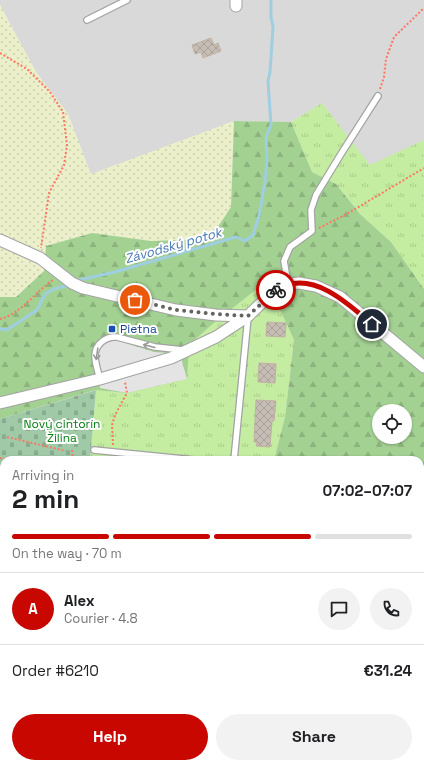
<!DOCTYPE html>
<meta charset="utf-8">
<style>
:root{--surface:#fff;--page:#f2f2f2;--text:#202124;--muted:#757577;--line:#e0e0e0;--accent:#c80700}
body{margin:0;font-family:"Space Grotesk",sans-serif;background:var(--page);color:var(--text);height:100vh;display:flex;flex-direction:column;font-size:15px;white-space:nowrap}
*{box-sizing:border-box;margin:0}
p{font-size:13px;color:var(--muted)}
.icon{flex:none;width:22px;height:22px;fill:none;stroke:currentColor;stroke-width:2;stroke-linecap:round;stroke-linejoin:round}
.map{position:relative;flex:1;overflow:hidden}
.panel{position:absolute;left:0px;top:456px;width:424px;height:312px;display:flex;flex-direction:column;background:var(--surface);border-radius:12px 12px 0 0;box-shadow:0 1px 3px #0004}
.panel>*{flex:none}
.controls{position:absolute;left:372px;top:404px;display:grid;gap:8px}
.controls a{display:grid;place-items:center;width:40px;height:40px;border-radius:50%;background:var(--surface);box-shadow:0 1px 3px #0004;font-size:20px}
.pin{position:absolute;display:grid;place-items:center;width:34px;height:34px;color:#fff;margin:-17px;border:2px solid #fff;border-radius:50%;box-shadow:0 1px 4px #0007}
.courier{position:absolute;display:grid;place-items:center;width:40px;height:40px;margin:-20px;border:3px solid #c80700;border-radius:50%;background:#fff;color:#222;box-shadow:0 1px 5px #0007}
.headline em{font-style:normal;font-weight:800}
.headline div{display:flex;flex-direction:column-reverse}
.headline{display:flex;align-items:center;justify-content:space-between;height:68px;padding:0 12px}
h1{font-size:26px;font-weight:800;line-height:30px}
.bar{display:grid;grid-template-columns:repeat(4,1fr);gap:6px 4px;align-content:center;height:48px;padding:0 12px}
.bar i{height:5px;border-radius:3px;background:var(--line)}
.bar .current{background:var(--accent)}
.bar p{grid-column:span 4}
.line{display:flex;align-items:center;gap:10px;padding:0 12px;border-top:1px solid var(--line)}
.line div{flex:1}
.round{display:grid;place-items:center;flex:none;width:42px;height:42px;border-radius:21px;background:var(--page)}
.button{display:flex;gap:8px;margin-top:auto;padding:8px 12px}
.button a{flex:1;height:46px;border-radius:24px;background:var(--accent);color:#fff;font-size:16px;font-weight:800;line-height:46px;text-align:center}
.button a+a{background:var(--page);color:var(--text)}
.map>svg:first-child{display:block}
</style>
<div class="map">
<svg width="424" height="768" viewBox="0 0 424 768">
<defs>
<pattern id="farmland-dots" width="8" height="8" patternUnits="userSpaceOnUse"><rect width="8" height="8" fill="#ebefca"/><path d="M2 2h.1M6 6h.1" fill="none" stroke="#c9ccad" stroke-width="1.8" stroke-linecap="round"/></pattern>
<pattern id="grass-tufts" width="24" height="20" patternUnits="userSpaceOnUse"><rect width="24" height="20" fill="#c4eda2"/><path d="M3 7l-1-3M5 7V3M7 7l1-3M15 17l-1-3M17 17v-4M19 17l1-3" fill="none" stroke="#a8cb8b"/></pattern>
<pattern id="forest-firs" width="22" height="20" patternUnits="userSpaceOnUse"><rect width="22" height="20" fill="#a3d192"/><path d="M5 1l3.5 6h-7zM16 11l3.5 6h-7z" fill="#8cb37d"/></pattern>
<pattern id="cemetery-stones" width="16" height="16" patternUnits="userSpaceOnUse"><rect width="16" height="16" fill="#a0c9a8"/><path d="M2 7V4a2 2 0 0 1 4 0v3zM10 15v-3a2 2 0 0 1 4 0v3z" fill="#89ac90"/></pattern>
<pattern id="building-cross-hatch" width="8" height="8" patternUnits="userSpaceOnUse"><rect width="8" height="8" fill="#c6bdb4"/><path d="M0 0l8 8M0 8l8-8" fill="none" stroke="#aaa29a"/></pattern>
</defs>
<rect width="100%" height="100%" fill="#eeeae1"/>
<path fill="#dad9d9" d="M0 0H424V140L370 166 322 103 291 122 234 121 91 175 68 114 36 72 0 5Z"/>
<path fill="url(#farmland-dots)" d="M0 5 36 72 68 114 91 174 234 121 231 207 210 239 151 241 92 233 46 246 45 271 15 297H0Z"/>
<path fill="url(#grass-tufts)" d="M322 103 370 165 424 140V289L391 242 360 214 336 184 312 172 291 122Z
M267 281 294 340 285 417 274 460H90L96 390 127 393 189 345 215 322Z
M420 715 424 721V768H40L41 764H420Z"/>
<path fill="url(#forest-firs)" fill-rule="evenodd" d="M234 121 291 122 312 172 336 184 360 214 391 242 424 289V721L420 715V460H274L285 417 294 340 267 281 215 322 189 345 187 379 127 393 95 390 0 419V297H16L44 271 46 246 92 233 151 241 210 239 231 207ZM379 411H405V437H379Z"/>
<path fill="url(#cemetery-stones)" d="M96 390 90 460H4V764H41L40 768H0V419Z"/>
<path fill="#e4e4e4" d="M116 340 154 352 180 354 187 379 127 393 100 388 98 356 101 346 108 341Z"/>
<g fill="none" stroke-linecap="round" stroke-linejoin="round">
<path stroke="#9ecee0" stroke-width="3" d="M75 281 115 272 236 237 245 241 253 235 259 216 265 182 267 161 266 137 271 125 268 81 270 72 273 27 271 17V0
M0 329 7 330 37 310 45 294 54 289 69 285"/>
</g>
<path fill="url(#building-cross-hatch)" stroke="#c1b1a2" d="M211 38 214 45 218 43 221 51 203 58 201 52 195 54 192 45Z
M267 322 286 323 285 337 266 336Z
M259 363 276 364 275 383 258 382Z
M256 400 276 401 274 421H272L270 447 256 446 257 442H254Z"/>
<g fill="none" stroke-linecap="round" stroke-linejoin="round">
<g stroke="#a3a3a3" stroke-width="8">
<path id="lane" d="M87 20 127 0
M288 284 284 261 290 247 312 231 311 210 316 195 341 154 378 96
M100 379C98 372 95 363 95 356 95 344 106 336 117 337L155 347 183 350
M94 450 194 460
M234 460 248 317"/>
</g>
<g stroke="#a3a3a3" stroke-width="13">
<path id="street" d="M236 6V0
M0 240 40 258 72 283 83 288 176 310 216 315 248 316
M0 403 100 379 171 358 216 337 248 316 274 291 288 284 299 283 316 286 340 297 424 367"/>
</g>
<path stroke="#ff7761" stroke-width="2" stroke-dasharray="2 2" stroke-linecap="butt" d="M0 53 27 69 50 92 63 112 67 145 64 165 49 193 41 248
M380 89 384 77 386 59 394 37 424 8
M319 228 345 215 424 168
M0 319C21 314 36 291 53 280
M7 437 66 451
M113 445 112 425 115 415 127 393 125 382
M72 450 73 460
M0 458 9 460
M0 528 4 529
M0 543 4 542
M0 580 4 581
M0 588H4
M0 718 4 717
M420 742 424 743
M0 763 4 761
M333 768 341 764"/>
<use href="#lane" stroke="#fff" stroke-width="5.5"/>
<use href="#street" stroke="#fff" stroke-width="11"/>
</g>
<defs><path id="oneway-shaft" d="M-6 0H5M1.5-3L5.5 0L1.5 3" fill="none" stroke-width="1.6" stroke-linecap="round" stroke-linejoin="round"/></defs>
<g stroke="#999">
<use href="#oneway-shaft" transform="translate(149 346) rotate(-166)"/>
<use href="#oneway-shaft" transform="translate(97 354) rotate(98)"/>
</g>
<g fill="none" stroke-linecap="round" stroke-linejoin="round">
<path stroke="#666461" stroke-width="4" stroke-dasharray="0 7.2" d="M135 300 176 310 216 314 248 316 276 290"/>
<path stroke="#c80700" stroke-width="5" d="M276 290C279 288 283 286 287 285 319 275 350 306 372 324"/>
</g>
<rect fill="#1a4fb4" stroke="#fff" stroke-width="1.5" x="108" y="325" width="8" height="8" rx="2"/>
<g text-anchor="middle" stroke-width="4" stroke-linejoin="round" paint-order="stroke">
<g font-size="12" fill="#164399" stroke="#fff" text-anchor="start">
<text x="120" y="333">Pietna</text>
</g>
<g font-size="12" fill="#048112" stroke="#fff">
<text x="62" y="428">Nový cintorín<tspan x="62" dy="14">Žilina</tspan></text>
</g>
<g font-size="13" font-style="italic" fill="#4276b2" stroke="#fff">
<text transform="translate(173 245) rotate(-16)" y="5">Závodský potok</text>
</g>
</g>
</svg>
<div class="controls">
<a><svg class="icon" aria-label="locate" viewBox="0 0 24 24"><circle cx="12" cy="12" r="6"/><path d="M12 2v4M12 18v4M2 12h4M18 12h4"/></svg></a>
</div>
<div class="pin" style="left:135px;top:300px;background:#ea580c"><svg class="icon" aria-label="bag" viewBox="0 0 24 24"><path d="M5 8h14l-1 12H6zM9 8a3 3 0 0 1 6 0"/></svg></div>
<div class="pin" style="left:372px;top:324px;background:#1f2937"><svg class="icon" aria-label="home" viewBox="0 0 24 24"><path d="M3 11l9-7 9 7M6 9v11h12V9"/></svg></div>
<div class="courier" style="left:276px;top:290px"><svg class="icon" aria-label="bike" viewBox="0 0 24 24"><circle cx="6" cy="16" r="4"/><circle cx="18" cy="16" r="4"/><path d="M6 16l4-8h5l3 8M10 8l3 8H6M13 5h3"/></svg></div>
<section class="panel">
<div class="headline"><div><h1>2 min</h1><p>Arriving in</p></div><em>07:02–07:07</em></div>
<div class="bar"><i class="current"></i><i class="current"></i><i class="current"></i><i></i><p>On the way · 70 m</p></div>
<div class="line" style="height:72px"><b class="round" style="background:var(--accent);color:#fff">A</b><div><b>Alex</b><p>Courier · 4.8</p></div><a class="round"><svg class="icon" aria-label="chat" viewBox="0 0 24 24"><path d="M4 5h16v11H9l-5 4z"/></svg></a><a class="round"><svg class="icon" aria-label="phone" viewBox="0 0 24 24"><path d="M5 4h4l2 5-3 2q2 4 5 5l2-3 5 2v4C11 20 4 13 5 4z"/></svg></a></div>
<div class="line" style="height:52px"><div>Order #6210</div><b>€31.24</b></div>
<div class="button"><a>Help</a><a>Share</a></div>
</section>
</div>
